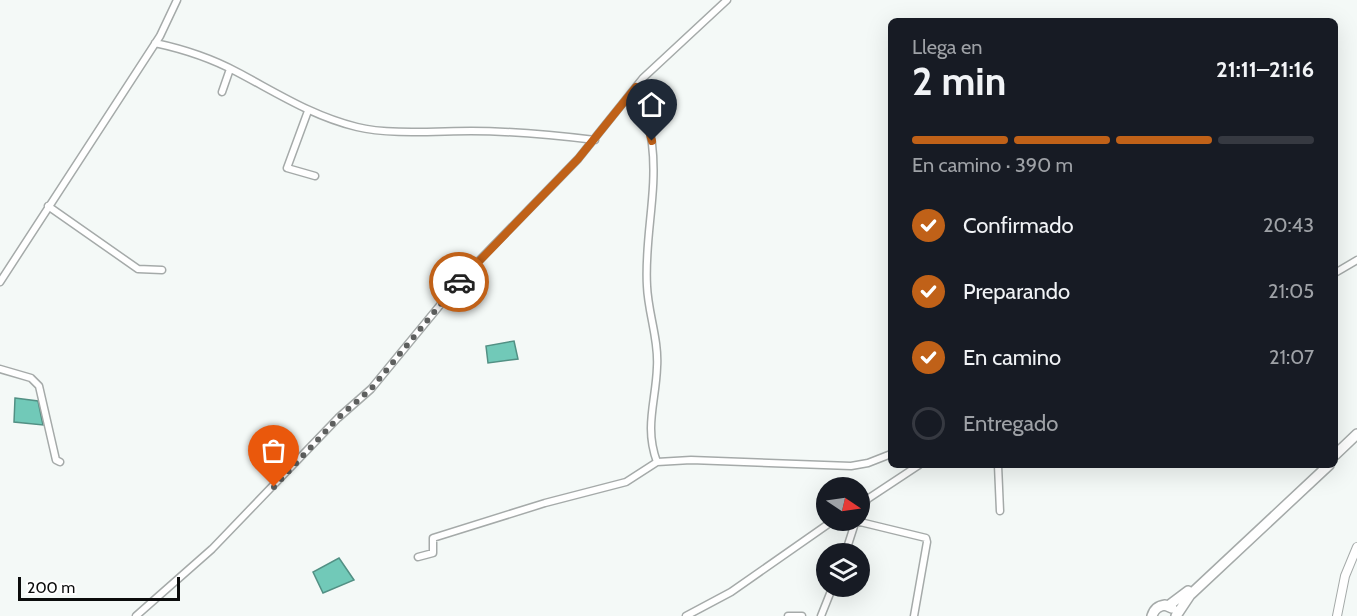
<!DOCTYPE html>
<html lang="es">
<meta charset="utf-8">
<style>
:root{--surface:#171b24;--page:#242831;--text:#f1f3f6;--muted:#9ea1a6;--line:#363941;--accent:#c06118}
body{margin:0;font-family:Cabin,sans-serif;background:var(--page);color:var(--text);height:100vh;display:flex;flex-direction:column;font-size:22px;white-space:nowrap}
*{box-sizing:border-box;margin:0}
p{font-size:20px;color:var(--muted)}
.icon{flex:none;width:33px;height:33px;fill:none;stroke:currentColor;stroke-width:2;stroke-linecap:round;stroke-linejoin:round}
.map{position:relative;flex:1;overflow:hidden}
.side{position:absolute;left:888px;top:18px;width:450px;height:450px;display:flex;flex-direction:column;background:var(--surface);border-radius:9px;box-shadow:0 6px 24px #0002}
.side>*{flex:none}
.needle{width:39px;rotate:103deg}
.buttons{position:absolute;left:816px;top:477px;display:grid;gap:12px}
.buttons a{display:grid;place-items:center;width:54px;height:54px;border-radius:50%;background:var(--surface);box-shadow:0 6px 24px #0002;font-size:30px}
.scale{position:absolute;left:18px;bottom:15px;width:162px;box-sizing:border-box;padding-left:6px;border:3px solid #0b0c0c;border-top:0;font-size:16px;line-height:21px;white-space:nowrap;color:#0b0c0c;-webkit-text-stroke:4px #fff;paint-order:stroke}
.pin{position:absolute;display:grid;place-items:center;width:51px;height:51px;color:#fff;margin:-62px -26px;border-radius:50% 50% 50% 0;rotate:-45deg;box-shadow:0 0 6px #0007}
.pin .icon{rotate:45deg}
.courier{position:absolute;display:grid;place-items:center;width:60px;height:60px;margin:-30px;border:4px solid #c06118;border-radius:50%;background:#fff;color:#222;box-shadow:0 2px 8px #0007}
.headline em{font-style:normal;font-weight:800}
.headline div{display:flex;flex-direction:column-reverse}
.headline{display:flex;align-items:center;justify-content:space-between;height:102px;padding:0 24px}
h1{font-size:39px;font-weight:800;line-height:45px}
.bar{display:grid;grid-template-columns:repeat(4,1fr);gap:9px 6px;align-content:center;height:72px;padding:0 24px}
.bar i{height:8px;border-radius:4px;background:var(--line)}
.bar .selected{background:var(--accent)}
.bar p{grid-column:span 4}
ol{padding:0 24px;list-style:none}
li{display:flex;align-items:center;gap:18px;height:66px}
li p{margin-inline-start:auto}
li .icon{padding:6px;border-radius:50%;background:var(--accent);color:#fff;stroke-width:4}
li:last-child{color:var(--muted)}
li i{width:33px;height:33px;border:3px solid var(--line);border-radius:50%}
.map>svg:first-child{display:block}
</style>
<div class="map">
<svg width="1357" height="616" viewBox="0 0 1357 616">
<rect width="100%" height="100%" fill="#f4f9f7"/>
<path fill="#71c9b8" stroke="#529084" stroke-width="1.5" d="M514 341 518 359 488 363 486 346Z
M15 398 38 401 43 425 14 422Z
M339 558 354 580 323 593 313 572Z"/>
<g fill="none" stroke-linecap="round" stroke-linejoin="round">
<g stroke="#a5aaa9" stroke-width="9">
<path id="minor" d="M155 43C183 49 211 58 237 72 277 93 312 116 357 127 388 135 438 131 471 131 512 131 554 135 595 140
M636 87C642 105 650 126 652 144 658 192 644 239 647 286 648 313 659 340 657 367 656 401 644 427 657 462
M222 92 230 69
M308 111 287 168 315 176
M48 206 138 269 162 270
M1335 273 1357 260
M0 282 160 36 177 0
M0 369 31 378 39 386 56 460 60 462
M998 465 1000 511
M860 504 919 465
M860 514 868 498
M856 521 926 538 927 542 914 616
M845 554 856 520
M418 557 433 553V538L545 503 626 482 657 462 691 460 851 466 868 463 891 454
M136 616 212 549 338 418 371 389 464 276 578 159 643 78 727 0
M686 616 731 592 834 520
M788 616H802
M821 616 833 586"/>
</g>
<g stroke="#a5aaa9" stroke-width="10">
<path id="tertiary" d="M1337 616 1345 576 1357 547"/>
</g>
<g stroke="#a5aaa9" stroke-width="12">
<path id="secondary" d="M1335 455 1357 434
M1168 606 1188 591
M1152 616C1154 609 1158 606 1165 605L1172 608
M1176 616 1190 595 1329 465"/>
</g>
<use href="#minor" stroke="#fff" stroke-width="6"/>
<use href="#tertiary" stroke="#fff" stroke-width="8"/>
<use href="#secondary" stroke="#fff" stroke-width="9"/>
</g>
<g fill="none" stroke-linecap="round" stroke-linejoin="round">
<path stroke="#5d5f5e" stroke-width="6" stroke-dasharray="0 10.8" d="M274 487 338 418 371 389 459 282"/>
<path stroke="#c06118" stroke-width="8" d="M459 282 578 159 636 87 652 141"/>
</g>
</svg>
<div class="buttons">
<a><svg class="needle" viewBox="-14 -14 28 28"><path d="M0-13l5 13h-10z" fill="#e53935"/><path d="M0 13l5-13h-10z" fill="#9ea1a6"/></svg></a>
<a><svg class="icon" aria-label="layers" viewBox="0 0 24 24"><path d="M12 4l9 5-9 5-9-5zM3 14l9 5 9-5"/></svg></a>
</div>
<div class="scale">200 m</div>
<div class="pin" style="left:274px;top:487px;background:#ea580c"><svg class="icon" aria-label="bag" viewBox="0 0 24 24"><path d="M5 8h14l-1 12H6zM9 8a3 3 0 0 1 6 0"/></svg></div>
<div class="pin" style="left:652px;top:141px;background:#1f2937"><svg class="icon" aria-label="home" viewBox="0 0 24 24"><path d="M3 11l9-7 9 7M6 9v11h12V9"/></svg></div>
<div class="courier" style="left:459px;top:282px"><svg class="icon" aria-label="car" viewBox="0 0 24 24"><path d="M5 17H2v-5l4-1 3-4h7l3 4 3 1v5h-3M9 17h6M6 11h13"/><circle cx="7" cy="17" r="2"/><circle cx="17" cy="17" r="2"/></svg></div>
<section class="side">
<div class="headline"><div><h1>2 min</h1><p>Llega en</p></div><em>21:11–21:16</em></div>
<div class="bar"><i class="selected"></i><i class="selected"></i><i class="selected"></i><i></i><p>En camino · 390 m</p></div>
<ol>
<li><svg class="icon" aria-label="check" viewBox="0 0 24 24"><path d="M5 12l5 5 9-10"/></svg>Confirmado<p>20:43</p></li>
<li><svg class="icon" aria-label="check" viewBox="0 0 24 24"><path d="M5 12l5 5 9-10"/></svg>Preparando<p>21:05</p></li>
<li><svg class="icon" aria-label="check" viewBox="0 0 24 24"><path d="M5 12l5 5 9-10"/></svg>En camino<p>21:07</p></li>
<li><i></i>Entregado</li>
</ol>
</section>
</div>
